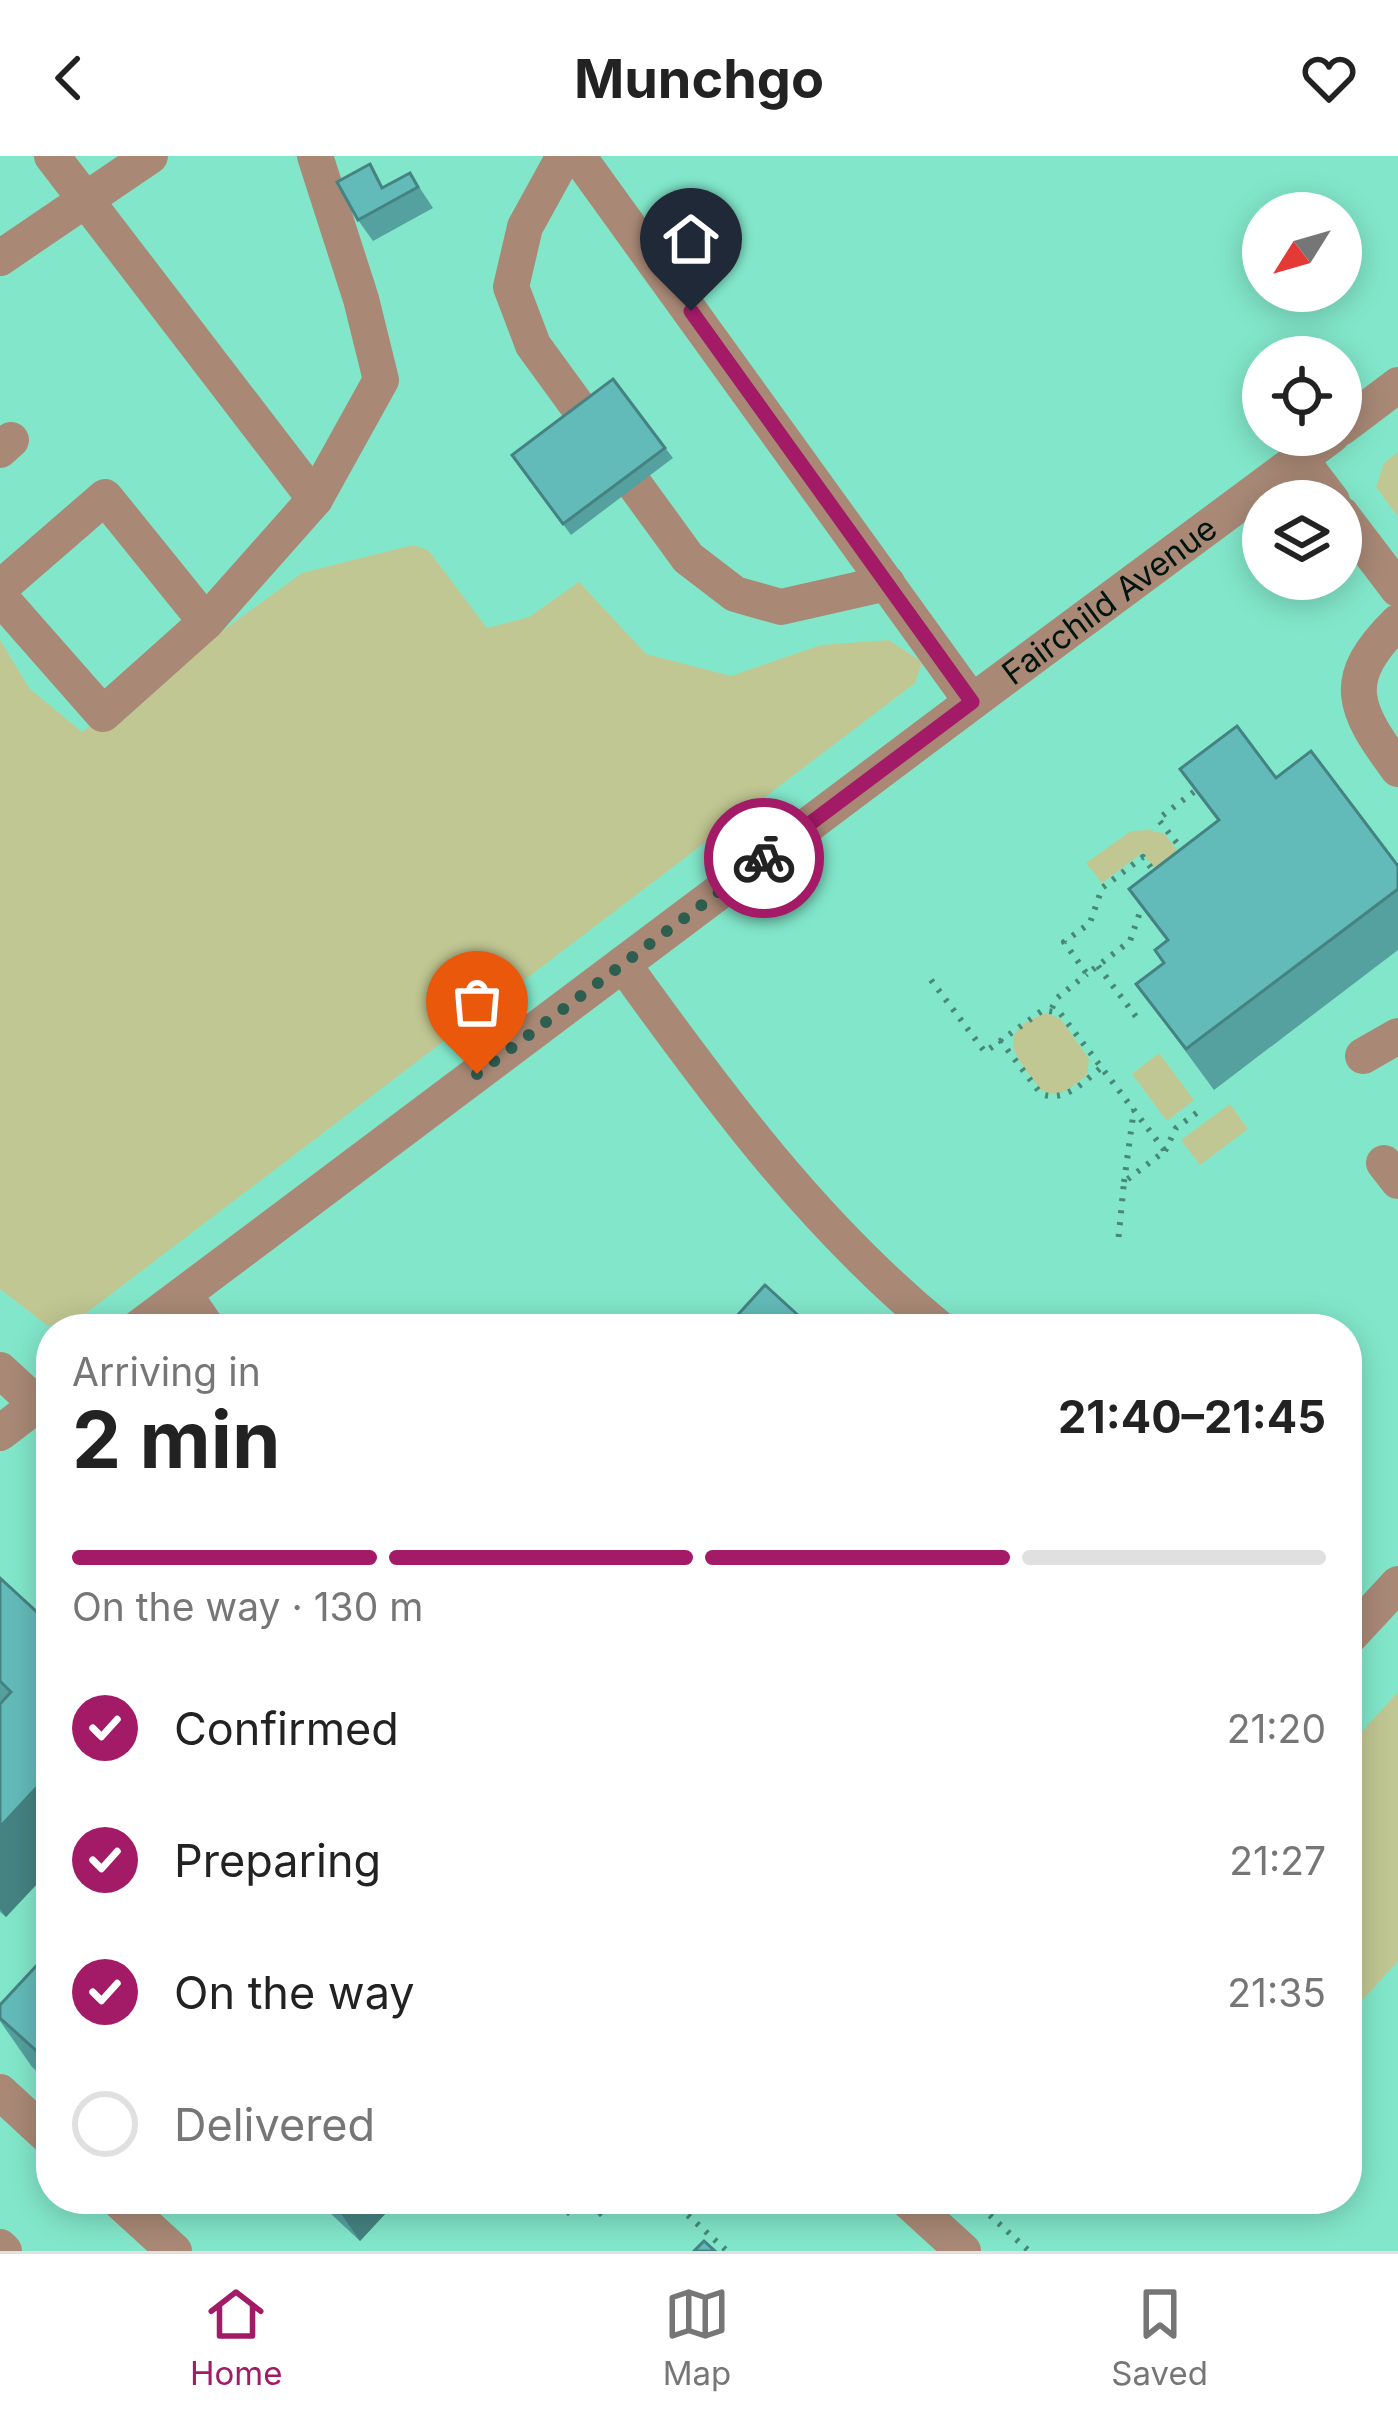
<!DOCTYPE html>
<meta charset="utf-8">
<style>
:root{--surface:#fff;--page:#f2f2f2;--text:#222;--muted:#767676;--line:#e0e0e0;--accent:#a31b66}
body{margin:0;font-family:Inter,sans-serif;background:var(--page);color:var(--text);height:100vh;display:flex;flex-direction:column;font-size:45px;white-space:nowrap}
*{box-sizing:border-box;margin:0}
p{font-size:39px;color:var(--muted)}
.icon{flex:none;width:66px;height:66px;fill:none;stroke:currentColor;stroke-width:2;stroke-linecap:round;stroke-linejoin:round}
.map{position:relative;flex:1;overflow:hidden}
.side{position:absolute;left:36px;top:1158px;width:1326px;height:900px;display:flex;flex-direction:column;background:var(--surface);border-radius:48px;box-shadow:0 6px 30px #0003}
.side>*{flex:none}
.needle{width:78px;rotate:233deg}
.buttons{position:absolute;left:1242px;top:36px;display:grid;gap:24px}
.buttons a{display:grid;place-items:center;width:120px;height:120px;border-radius:50%;background:var(--surface);box-shadow:0 6px 30px #0003;font-size:60px}
.pin{position:absolute;display:grid;place-items:center;width:102px;height:102px;color:#fff;margin:-123px -51px;border-radius:50% 50% 50% 0;rotate:-45deg;box-shadow:0 0 12px #0007}
.pin .icon{rotate:45deg}
.courier{position:absolute;display:grid;place-items:center;width:120px;height:120px;margin:-60px;border:9px solid #a31b66;border-radius:50%;background:#fff;color:#222;box-shadow:0 3px 15px #0007}
.overview em{font-style:normal;font-weight:700}
.overview div{display:flex;flex-direction:column-reverse}
.overview{display:flex;align-items:center;justify-content:space-between;height:204px;padding:0 36px}
h1{font-size:78px;font-weight:700;line-height:90px}
.bar{display:grid;grid-template-columns:repeat(4,1fr);gap:18px 12px;align-content:center;height:144px;padding:0 36px}
.bar i{height:15px;border-radius:9px;background:var(--line)}
.bar .active{background:var(--accent)}
.bar p{grid-column:span 4}
ol{padding:0 36px;list-style:none}
li{display:flex;align-items:center;gap:36px;height:132px}
li p{margin-inline-start:auto}
li .icon{padding:12px;border-radius:50%;background:var(--accent);color:#fff;stroke-width:4}
li:last-child{color:var(--muted)}
li i{width:66px;height:66px;border:6px solid var(--line);border-radius:50%}
header{display:flex;justify-content:space-between;align-items:center;height:156px;padding:0 36px;background:var(--surface);font-size:54px;font-weight:700}
.menu{display:flex;justify-content:space-around;align-items:center;height:168px;border-top:3px solid var(--line);background:var(--surface);font-size:33px;color:var(--muted)}
.menu a{display:grid;justify-items:center;gap:6px}
.menu .active{color:var(--accent)}
.map>svg:first-child{display:block}
</style>
<header><svg class="icon" aria-label="back" viewBox="0 0 24 24"><path d="M15 5l-7 7 7 7"/></svg>Munchgo<svg class="icon" aria-label="heart" viewBox="0 0 24 24"><path d="M12 20l-8-8c-3-5 5-10 8-4 3-6 11-1 8 4z"/></svg></header>
<div class="map">
<svg width="1398" height="2095" viewBox="0 0 1398 2095">
<rect width="100%" height="100%" fill="#82e7ca"/>
<path fill="#c1c792" d="M1398 296V361L1376 331 1384 307Z
M413 389 428 394 487 472 529 461 579 426 646 498 731 520 821 489 889 484 922 506 915 527 81 1161 48 1170 0 1133V484L29 532 82 576 302 417Z
M1150 674 1165 678 1192 715 1167 727 1142 697 1102 727 1086 707 1131 675Z
M1046 857 1061 863 1089 903 1087 919C1072 930 1059 946 1040 933 1016 900 991 877 1046 857Z
M1159 897 1194 944 1167 965 1132 918Z
M1230 948 1248 973 1200 1009 1181 984Z
M1398 1536V1805L1347 1861V1592Z"/>
<g fill="none" stroke-linecap="round" stroke-linejoin="round">
<path stroke="#488876" stroke-width="6" stroke-dasharray="3 9" stroke-linecap="butt" d="M1184 696 1158 663 1199 632
M1147 750 1140 756 1130 785 1087 818 1064 786 1090 767 1102 732 1143 701 1155 717
M1098 810 1140 866
M931 824 985 896 1043 854 1060 857 1165 995 1124 1026 1118 1087
M1052 852 1057 842 1087 818
M1000 884 1041 938C1066 947 1084 925 1102 911
M1165 995 1176 972 1202 953
M1124 1026 1134 953
M670 2043 727 2095
M972 2043 1029 2095"/>
<g stroke="#a98976" stroke-width="36">
<path d="M315 0 361 143 381 224 315 343"/>
<path d="M564 0 525 71 511 131 533 189 688 402 735 438 781 451 887 427"/>
<path d="M578 0 972 546"/>
<path d="M0 102 150 0"/>
<path d="M1341 272 1398 229"/>
<path d="M0 294 11 284"/>
<path d="M1300 303 1332 345"/>
<path d="M1341 358 1398 433"/>
<path d="M0 432 105 341 206 466"/>
<path d="M0 441 103 558 206 466 315 343 52 0"/>
<path d="M1398 466C1339 524 1353 552 1398 613"/>
<path d="M623 808C718 940 813 1069 940 1173"/>
<path d="M1363 900 1398 880"/>
<path d="M1384 1007 1398 1025"/>
<path d="M184 1138 208 1173"/>
<path id="s1" d="M137 1173 972 546 1332 279"/>
<path d="M0 1214 51 1261"/>
<path d="M0 1277 51 1238"/>
<path d="M1347 1483 1398 1428"/>
<path d="M0 1936 51 1983"/>
<path d="M117 2043 174 2095"/>
<path d="M906 2043 963 2095"/>
<path d="M0 2091 4 2095"/>
</g>
</g>
<path fill="#55a19f" d="M410 17 433 52 373 85 358 64 385 30Z
M613 223 673 302 571 379 512 299Z
M1180 613 1276 622 1398 710V794L1214 934 1136 828 1163 807 1167 785 1129 733 1218 665Z
M0 1422 51 1469V1713L6 1761 0 1756V1548L2 1546 0 1545Z
M51 1794V1928L32 1911 0 1865V1849Z
M315 2043H399L360 2085Z
M550 2043H618L600 2061 582 2044 568 2060Z"/>
<path fill="#458382" d="M51 1616V1713L6 1761 0 1753V1671Z
M331 2043H399L360 2085Z
M556 2043H581L582 2044 568 2060Z
M587 2043H618L600 2061Z"/>
<path fill="#63bbb9" stroke="#458382" stroke-width="3" d="M370 8 382 32 410 17 418 31 358 64 337 26Z
M613 223 665 292 563 368 512 299Z
M1237 570 1276 622 1311 595 1398 710V733L1186 893 1136 828 1164 807 1155 794 1168 784 1129 733 1219 664 1180 613Z
M765 1129 813 1173H725Z
M0 1422 51 1469V1616L0 1671V1548L11 1536 0 1525Z
M51 1794V1908L0 1862V1849Z
M704 2085 715 2095H694Z"/>
<g fill="none" stroke-linecap="round" stroke-linejoin="round">
<path stroke="#2e5e50" stroke-width="12" stroke-dasharray="0 21.6" d="M477 918 764 702"/>
<path stroke="#a31b66" stroke-width="15" d="M691 155 972 546 764 702"/>
</g>
<g text-anchor="middle" stroke-width="12" stroke-linejoin="round" paint-order="stroke">
<g font-size="33" fill="#01150f" stroke="#82e7ca">
<text dy="12" stroke="none"><textPath href="#s1" startOffset="1215">Fairchild Avenue</textPath></text>
</g>
</g>
</svg>
<div class="buttons">
<a><svg class="needle" viewBox="-14 -14 28 28"><path d="M0-13l5 13h-10z" fill="#e53935"/><path d="M0 13l5-13h-10z" fill="#767676"/></svg></a>
<a><svg class="icon" aria-label="locate" viewBox="0 0 24 24"><circle cx="12" cy="12" r="6"/><path d="M12 2v4M12 18v4M2 12h4M18 12h4"/></svg></a>
<a><svg class="icon" aria-label="layers" viewBox="0 0 24 24"><path d="M12 4l9 5-9 5-9-5zM3 14l9 5 9-5"/></svg></a>
</div>
<div class="pin" style="left:477px;top:918px;background:#ea580c"><svg class="icon" aria-label="bag" viewBox="0 0 24 24"><path d="M5 8h14l-1 12H6zM9 8a3 3 0 0 1 6 0"/></svg></div>
<div class="pin" style="left:691px;top:155px;background:#1f2937"><svg class="icon" aria-label="home" viewBox="0 0 24 24"><path d="M3 11l9-7 9 7M6 9v11h12V9"/></svg></div>
<div class="courier" style="left:764px;top:702px"><svg class="icon" aria-label="bike" viewBox="0 0 24 24"><circle cx="6" cy="16" r="4"/><circle cx="18" cy="16" r="4"/><path d="M6 16l4-8h5l3 8M10 8l3 8H6M13 5h3"/></svg></div>
<section class="side">
<div class="overview"><div><h1>2 min</h1><p>Arriving in</p></div><em>21:40–21:45</em></div>
<div class="bar"><i class="active"></i><i class="active"></i><i class="active"></i><i></i><p>On the way · 130 m</p></div>
<ol>
<li><svg class="icon" aria-label="check" viewBox="0 0 24 24"><path d="M5 12l5 5 9-10"/></svg>Confirmed<p>21:20</p></li>
<li><svg class="icon" aria-label="check" viewBox="0 0 24 24"><path d="M5 12l5 5 9-10"/></svg>Preparing<p>21:27</p></li>
<li><svg class="icon" aria-label="check" viewBox="0 0 24 24"><path d="M5 12l5 5 9-10"/></svg>On the way<p>21:35</p></li>
<li><i></i>Delivered</li>
</ol>
</section>
</div>
<nav class="menu">
<a class="active"><svg class="icon" aria-label="home" viewBox="0 0 24 24"><path d="M3 11l9-7 9 7M6 9v11h12V9"/></svg>Home</a>
<a><svg class="icon" aria-label="map" viewBox="0 0 24 24"><path d="M3 6l6-2 6 2 6-2v14l-6 2-6-2-6 2zM9 4v14M15 6v14"/></svg>Map</a>
<a><svg class="icon" aria-label="saved" viewBox="0 0 24 24"><path d="M7 4h10v16l-5-4-5 4z"/></svg>Saved</a>
</nav>
